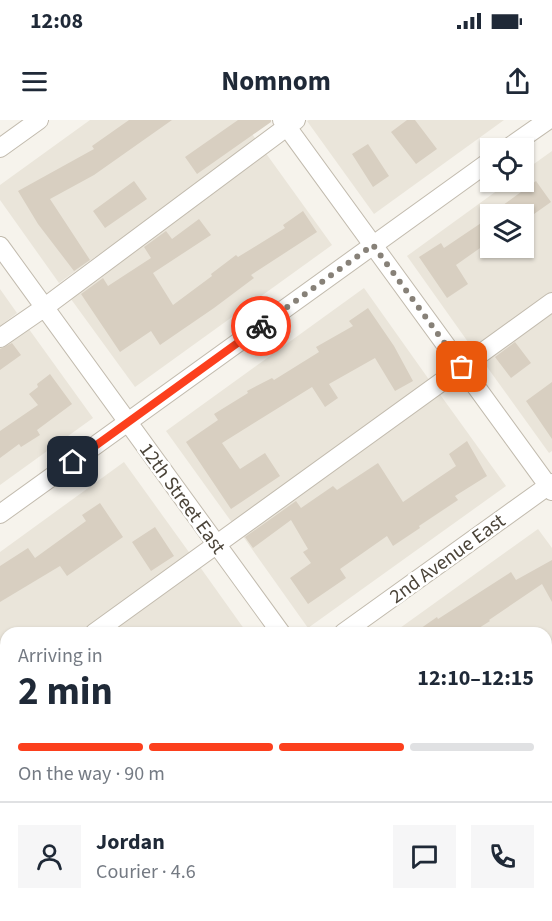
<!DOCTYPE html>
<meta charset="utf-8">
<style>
:root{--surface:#fff;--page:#f6f6f7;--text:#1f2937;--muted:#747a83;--line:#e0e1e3;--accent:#fc3f1d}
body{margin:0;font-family:"Source Sans 3",sans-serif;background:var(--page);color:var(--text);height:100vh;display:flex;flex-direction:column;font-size:22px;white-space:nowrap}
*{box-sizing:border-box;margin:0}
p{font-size:20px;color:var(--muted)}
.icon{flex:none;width:33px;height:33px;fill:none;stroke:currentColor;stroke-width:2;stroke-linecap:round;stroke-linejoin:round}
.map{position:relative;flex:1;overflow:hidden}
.panel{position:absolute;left:0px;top:507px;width:552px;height:294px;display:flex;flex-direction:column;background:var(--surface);border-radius:18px 18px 0 0;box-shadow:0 2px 4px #0004}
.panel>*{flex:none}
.fabs{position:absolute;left:480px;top:18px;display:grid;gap:12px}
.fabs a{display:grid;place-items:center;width:54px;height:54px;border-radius:0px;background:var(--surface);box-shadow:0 2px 4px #0004;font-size:30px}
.pin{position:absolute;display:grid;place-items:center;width:51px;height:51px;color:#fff;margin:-26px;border-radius:12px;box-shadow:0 3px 9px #0006}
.courier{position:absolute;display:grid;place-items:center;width:60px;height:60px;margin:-30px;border:4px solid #fc3f1d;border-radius:50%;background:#fff;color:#222;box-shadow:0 2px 8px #0007}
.overview em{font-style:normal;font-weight:700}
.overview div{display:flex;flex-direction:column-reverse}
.overview{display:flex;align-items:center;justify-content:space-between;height:102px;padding:0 18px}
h1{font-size:39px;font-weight:700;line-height:45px}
.bar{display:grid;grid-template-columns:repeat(4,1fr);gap:9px 6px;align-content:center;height:72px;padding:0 18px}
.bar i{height:8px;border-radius:4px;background:var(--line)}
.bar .current{background:var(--accent)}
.bar p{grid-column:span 4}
.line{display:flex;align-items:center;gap:15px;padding:0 18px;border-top:2px solid var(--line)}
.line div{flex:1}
.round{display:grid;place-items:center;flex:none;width:63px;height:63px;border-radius:0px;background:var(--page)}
.status{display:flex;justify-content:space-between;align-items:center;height:42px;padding:0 30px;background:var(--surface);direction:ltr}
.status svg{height:16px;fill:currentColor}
header{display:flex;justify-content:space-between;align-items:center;height:78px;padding:0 18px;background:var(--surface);font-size:27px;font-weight:700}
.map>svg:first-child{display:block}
</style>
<div class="status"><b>12:08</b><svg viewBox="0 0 49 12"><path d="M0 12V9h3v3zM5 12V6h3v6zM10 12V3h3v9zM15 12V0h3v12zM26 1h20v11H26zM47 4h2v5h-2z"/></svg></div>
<header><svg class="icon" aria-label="menu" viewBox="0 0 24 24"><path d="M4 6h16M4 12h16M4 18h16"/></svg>Nomnom<svg class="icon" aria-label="share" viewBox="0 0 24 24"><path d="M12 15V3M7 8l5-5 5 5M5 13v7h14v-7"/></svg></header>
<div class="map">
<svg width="552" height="801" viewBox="0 0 552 801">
<rect width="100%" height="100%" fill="#f6f3ec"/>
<path fill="#eae5da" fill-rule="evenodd" d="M90 0H242L257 21 59 163 0 80V65Z
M309 0H504L374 94 307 1Z
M552 31V172L473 229 407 136 509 62H524V51ZM490 94H524V128H490Z
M265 32 332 125 135 267 68 175Z
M364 168 430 261 233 404 166 311Z
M0 169 17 193 0 206Z
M552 190V331L549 333 482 240Z
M26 205 93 298 0 365V224Z
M439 273 506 366 308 508 242 415Z
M124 342 191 435 83 513H6V569L0 573V432Z
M538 409 552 428V540L546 544V513H393Z
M200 447 247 513H108Z
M552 557V698L546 703V562Z
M0 677 6 685V727L0 732Z
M552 761V801H503L502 799 507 795H546V766Z
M8 795H85L89 801H0Z
M225 795H421L412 801H217Z"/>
<path fill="#d8cfc1" d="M129 0H172L94 55 50 79 90 140 74 151 38 104 18 71 94 29 92 26Z
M238 0H271V2L197 54 185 37Z
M407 0H415L437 29 416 44 391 12Z
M368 24 389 56 373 67 352 34Z
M134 61 147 79 105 108 93 91Z
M536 61 551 82 534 94H491Z
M303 91 317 112 251 155 254 158 214 188 160 225 151 211 120 232 81 174 103 158 108 166 151 138 144 127 166 111 172 119 199 99 211 115 153 153 173 185 212 156 211 154 236 135 238 137 285 108 283 105Z
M490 97V121L456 145 468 164 447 178 419 137 441 123 444 128Z
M368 188 394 226 413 261 395 271 375 238 329 264 338 278 325 287 312 267 222 323 240 349 265 333 280 356 231 389 186 322 218 300 214 294 248 273 247 271 272 258 274 260 319 232 316 227 353 206 349 201Z
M515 222 531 243 511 258 495 237Z
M12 223 21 235 0 250V229Z
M50 254 72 284 37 310 40 315 21 327 19 324 0 338V311L38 285 29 274 38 267 37 264Z
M552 262V319L526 281Z
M467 321 487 356 455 376 458 380 419 406 420 408 393 426 387 416 340 449 346 458 308 484 290 458 311 443 303 432 308 429 291 400 253 428 245 417 296 381 301 388 333 366 337 370 378 343 403 382 456 346 449 334Z
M100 383 123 417 67 456 60 446 0 482V446L28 428 35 438 86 401 82 395Z
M155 407 174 436 151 451 132 422Z
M552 440V482L542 464 489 500 490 501 471 513H414L437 497 438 499 511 452 516 460Z"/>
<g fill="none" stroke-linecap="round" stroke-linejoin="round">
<g stroke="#c2bbae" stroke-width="20">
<path id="minor" d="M282 0 552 371
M0 28 39 0
M508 28 548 0
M0 126 281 513
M0 218 45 187 296 0
M0 394 490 41
M94 513 552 182
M343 513 552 363
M546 550 552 545
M0 581 6 576
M0 626 6 634
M546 745 552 741
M0 762 6 758
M123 795 127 801
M200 801 209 795
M470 801 479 795"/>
</g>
<use href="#minor" stroke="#fff" stroke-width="18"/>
</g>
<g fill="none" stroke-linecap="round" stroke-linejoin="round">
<path stroke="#878178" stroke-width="6" stroke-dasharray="0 10.8" d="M261 206 373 125 462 247"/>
<path stroke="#fc3f1d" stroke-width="8" d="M73 342 261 206"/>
</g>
<g text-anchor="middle" stroke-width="5" stroke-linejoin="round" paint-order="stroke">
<g font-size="20" fill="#4b4439" stroke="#fff">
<text transform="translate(183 378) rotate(54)" y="7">12th Street East</text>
<text transform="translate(447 438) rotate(-36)" y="7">2nd Avenue East</text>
</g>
</g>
</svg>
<div class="fabs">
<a><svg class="icon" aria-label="locate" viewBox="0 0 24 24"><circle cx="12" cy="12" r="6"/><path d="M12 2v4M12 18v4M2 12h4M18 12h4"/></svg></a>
<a><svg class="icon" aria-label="layers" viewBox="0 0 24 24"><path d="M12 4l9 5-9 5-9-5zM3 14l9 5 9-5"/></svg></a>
</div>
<div class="pin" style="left:462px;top:247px;background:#ea580c"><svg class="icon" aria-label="bag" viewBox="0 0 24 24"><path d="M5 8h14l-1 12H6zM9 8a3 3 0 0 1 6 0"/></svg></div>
<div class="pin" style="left:73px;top:342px;background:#1f2937"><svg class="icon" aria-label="home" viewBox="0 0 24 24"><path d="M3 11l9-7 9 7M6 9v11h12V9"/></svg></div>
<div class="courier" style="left:261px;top:206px"><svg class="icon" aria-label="bike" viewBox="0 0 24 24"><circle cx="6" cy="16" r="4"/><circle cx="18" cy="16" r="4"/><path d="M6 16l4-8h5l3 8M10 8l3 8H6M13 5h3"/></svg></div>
<section class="panel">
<div class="overview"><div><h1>2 min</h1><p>Arriving in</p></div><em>12:10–12:15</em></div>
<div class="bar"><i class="current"></i><i class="current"></i><i class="current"></i><i></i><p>On the way · 90 m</p></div>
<div class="line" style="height:108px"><a class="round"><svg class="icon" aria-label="person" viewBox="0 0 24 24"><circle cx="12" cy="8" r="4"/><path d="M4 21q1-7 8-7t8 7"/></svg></a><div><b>Jordan</b><p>Courier · 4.6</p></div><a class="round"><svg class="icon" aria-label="chat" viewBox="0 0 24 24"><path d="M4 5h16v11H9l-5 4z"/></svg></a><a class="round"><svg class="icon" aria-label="phone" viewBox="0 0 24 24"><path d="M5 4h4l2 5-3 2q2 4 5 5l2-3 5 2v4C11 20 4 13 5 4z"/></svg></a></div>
</section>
</div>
